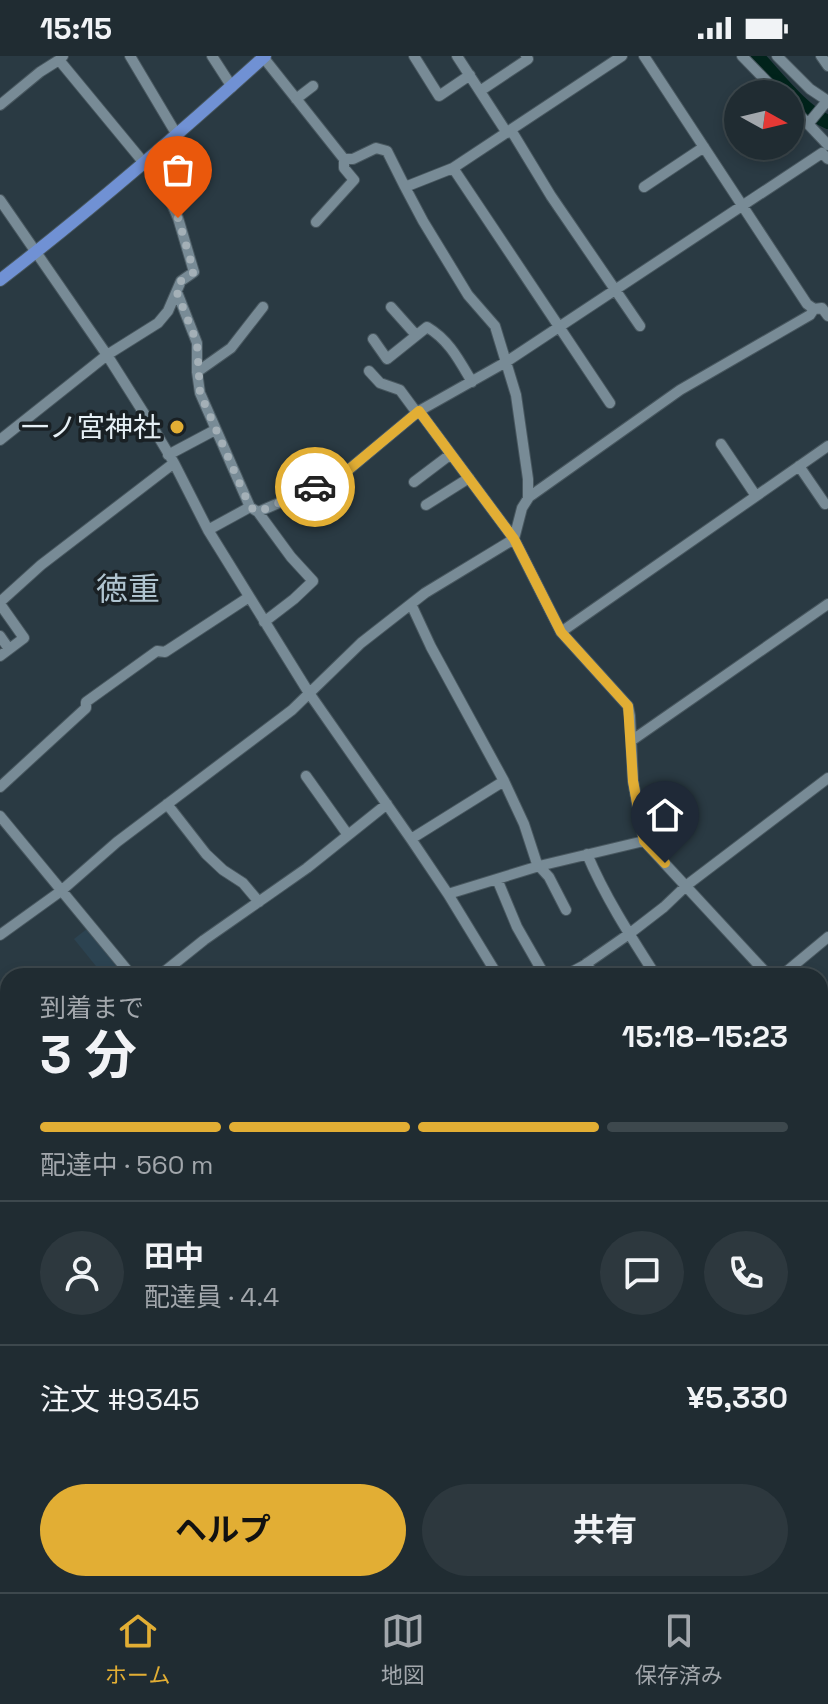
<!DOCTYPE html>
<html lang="ja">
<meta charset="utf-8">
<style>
:root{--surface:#202c32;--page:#2d383e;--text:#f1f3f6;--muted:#a2a7ac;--line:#3d484d;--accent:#e2ae34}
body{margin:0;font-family:"Space Grotesk","Noto Sans JP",sans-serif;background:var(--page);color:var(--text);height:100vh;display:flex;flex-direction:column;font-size:30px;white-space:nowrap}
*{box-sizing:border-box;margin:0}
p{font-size:26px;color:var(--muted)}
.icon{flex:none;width:44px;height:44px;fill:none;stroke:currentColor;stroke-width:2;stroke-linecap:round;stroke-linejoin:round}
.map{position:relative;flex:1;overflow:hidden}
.details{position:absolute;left:0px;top:912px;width:828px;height:624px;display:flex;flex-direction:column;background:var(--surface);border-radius:24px 24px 0 0;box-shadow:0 4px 12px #0003,0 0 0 2px var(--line)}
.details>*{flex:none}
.needle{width:52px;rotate:98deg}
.fabs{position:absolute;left:724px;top:24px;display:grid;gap:16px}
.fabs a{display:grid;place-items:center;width:80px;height:80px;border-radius:50%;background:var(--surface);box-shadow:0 4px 12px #0003,0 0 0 2px var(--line);font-size:40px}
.pin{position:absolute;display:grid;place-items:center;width:68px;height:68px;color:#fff;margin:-82px -34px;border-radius:50% 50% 50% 0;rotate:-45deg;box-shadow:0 0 8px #0007}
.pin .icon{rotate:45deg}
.courier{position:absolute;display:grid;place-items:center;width:80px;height:80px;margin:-40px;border:6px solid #e2ae34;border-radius:50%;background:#fff;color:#222;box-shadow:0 2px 10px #0007}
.headline em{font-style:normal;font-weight:700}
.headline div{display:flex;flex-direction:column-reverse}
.headline{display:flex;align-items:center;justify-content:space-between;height:136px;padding:0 40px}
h1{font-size:52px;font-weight:700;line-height:60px}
.bar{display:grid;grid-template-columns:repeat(4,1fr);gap:12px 8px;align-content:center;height:96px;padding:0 40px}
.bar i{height:10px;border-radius:6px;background:var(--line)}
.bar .on{background:var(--accent)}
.bar p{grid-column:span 4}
.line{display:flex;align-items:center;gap:20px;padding:0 40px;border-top:2px solid var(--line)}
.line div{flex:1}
.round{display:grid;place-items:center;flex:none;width:84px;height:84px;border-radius:42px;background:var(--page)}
.action{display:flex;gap:16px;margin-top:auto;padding:16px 40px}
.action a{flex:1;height:92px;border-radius:48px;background:var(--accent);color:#111;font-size:32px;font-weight:700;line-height:92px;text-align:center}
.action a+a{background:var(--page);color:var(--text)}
.status{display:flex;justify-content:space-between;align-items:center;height:56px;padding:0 40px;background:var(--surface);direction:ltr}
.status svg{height:22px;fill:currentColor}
.dock{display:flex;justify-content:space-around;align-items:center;height:112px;border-top:2px solid var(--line);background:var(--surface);font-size:22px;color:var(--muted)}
.dock a{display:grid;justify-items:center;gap:4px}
.dock .on{color:var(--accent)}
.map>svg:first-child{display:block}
</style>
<div class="status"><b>15:15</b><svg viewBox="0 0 49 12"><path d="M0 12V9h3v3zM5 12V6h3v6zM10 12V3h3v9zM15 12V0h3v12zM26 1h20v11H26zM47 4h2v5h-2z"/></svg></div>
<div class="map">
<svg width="828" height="1536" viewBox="0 0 828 1536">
<rect width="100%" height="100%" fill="#2a3a43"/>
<path fill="#2c4351" d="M88 872 128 920H104L74 883Z"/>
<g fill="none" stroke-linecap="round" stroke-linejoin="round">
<path stroke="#01231b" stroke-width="14" d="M757 0C777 21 802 55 828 66"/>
<g stroke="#48575f" stroke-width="12">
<path id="minor" d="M63 0 59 4 144 107
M130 0 177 79
M212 0 232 31
M414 0 439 40 470 19
M457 0 507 77
M644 0 807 248 814 253 822 252 828 260
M742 0 779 38
M777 0 810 33 828 45
M821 0 828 10
M263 1 344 103H353L376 92 387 95 405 131 453 112 622 0
M480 35 528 3 526 0
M296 43 313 30
M0 49 40 16 59 4
M790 49 828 89
M808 68 827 45
M511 74 551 140 640 270
M453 112 610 347
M405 131 423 165 468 239 495 270 516 339 528 423V442
M644 131 704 91
M0 144 107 299 152 370 174 407 208 474 309 637 411 783 448 838 498 920
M316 166 354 124 344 112V103
M177 236 197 287V316
M391 251 416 279
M373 283 387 303 427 271C449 284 459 304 472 326
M369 315 380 327 400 334 417 357
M419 355 514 483 561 576 628 650 630 660 633 725 644 785 769 920
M0 384 107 299 158 267 168 255 181 225 194 216 178 162 151 101
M721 388 756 440
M168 399 215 374
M799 410 825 448
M414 426 451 398
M426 449 469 422
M250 451 200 337 197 316 231 292 263 251
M258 456 291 501 313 525 294 543 264 566
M208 474 250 451 258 456 341 420 419 355 506 306 822 97 828 103
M0 546 41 509 174 407
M0 548 24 582 0 600
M411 548 431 591 504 725 524 768 538 811
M561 576 828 390
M0 580 9 593
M631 685 828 548
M306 720 348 779
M0 731 86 652V646L157 595 165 596 249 541
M167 748 206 798 223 814 243 827 259 846
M0 760 132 920
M411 783 504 725
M587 798C605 841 631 881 656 920
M539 810 549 821 566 854
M497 823 517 871 545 920
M448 838 539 810 644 785
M0 879 61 835 117 786 292 654 361 587 425 537 514 483 522 452 529 441 680 334 810 259 814 253
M587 907 593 920
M159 920 204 884 307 812 387 748
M564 920 583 910 629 878 664 851 687 829 828 722
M781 920 828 881
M820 972 828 977
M820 1043 828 1038
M2 1045 8 1055
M820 1112 828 1105
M820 1165 828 1174
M0 1222 8 1212
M0 1363 8 1375
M820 1383 828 1378
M0 1386 8 1380
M820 1399 828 1411
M177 1528 184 1536
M346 1528 357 1536
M468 1528 474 1536
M544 1528 550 1536
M656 1528 661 1536
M718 1528 726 1536
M215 1536 224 1528
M618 1536 628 1528"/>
</g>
<g stroke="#48575f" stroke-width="14">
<path id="major" d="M0 224C92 153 179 78 265 0"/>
</g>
<g stroke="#48575f" stroke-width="16">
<path id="highway" d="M820 1210 828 1204
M820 1225 828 1219
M390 1536 401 1528
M409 1536 420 1528"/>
</g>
<use href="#minor" stroke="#788b96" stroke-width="10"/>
<use href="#major" stroke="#7091d4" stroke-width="12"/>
<use href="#highway" stroke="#6a95fe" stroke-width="14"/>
</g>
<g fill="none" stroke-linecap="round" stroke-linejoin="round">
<path stroke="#a4b0b7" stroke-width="8" stroke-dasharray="0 14.4" d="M178 162 194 216 181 225 176 234 197 287 200 337 250 451 258 456 315 431"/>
<path stroke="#e2ae34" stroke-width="10" d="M315 431 341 420 419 355 514 483 561 576 628 650 633 725 644 785 665 807"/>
</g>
<circle fill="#e2ae34" stroke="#192024" stroke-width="3" cx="177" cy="371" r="8"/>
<g text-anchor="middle" stroke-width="7" stroke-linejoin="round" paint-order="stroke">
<g font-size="28" fill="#e5eff5" stroke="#192024" text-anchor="end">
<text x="161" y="381">一ノ宮神社</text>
</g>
<g font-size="32" fill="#b0c4d0" stroke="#192024">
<text x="128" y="544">徳重</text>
</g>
</g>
</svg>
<div class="fabs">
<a><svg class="needle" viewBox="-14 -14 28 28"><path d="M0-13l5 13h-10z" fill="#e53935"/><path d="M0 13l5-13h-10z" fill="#a2a7ac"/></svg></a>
</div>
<div class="pin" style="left:178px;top:162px;background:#ea580c"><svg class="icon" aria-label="bag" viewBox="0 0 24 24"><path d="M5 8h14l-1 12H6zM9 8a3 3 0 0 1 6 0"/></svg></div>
<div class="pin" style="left:665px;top:807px;background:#1f2937"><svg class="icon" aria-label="home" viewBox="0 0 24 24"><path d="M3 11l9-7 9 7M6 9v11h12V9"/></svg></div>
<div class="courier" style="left:315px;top:431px"><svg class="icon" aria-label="car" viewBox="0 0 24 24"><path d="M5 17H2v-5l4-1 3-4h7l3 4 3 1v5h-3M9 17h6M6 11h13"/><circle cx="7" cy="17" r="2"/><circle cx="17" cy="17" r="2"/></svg></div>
<section class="details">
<div class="headline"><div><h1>3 分</h1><p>到着まで</p></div><em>15:18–15:23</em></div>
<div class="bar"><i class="on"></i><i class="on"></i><i class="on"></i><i></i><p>配達中 · 560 m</p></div>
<div class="line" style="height:144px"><a class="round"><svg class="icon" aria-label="person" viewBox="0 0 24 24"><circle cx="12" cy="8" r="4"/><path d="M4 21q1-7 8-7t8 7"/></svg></a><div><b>田中</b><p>配達員 · 4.4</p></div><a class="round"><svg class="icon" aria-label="chat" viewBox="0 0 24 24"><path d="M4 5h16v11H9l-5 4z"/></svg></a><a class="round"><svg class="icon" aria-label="phone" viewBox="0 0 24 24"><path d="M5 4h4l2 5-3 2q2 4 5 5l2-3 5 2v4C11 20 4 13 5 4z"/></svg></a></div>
<div class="line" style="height:104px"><div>注文 #9345</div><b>¥5,330</b></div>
<div class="action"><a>ヘルプ</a><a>共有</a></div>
</section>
</div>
<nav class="dock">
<a class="on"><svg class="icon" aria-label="home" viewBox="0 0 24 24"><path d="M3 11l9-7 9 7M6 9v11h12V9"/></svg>ホーム</a>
<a><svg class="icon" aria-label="map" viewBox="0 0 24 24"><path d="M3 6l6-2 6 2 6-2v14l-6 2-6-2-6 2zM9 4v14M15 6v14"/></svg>地図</a>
<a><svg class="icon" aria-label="saved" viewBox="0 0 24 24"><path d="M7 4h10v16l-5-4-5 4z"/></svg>保存済み</a>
</nav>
